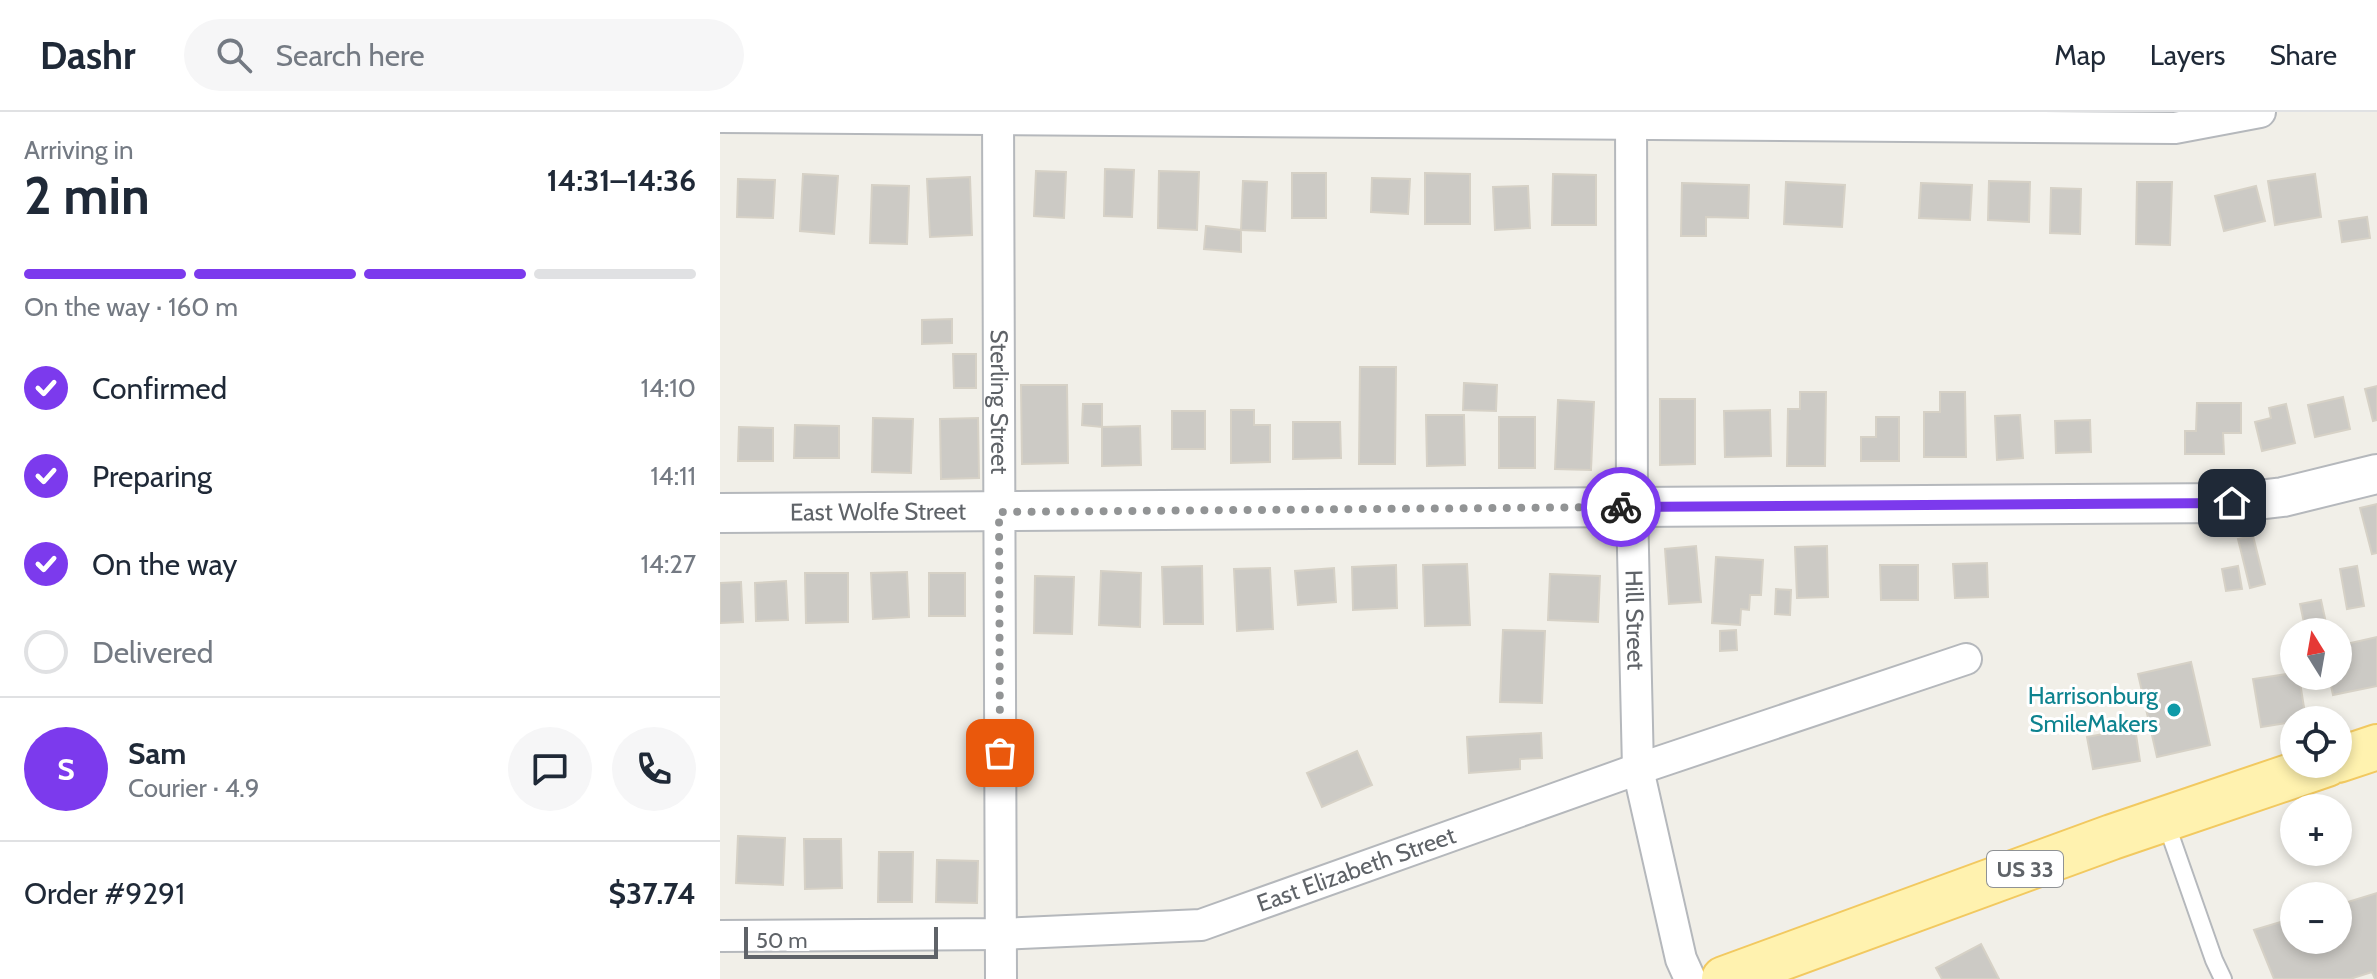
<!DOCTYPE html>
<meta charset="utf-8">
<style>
:root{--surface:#fff;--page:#f6f6f7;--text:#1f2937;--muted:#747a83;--line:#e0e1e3;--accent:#7c3aed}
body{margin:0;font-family:Cabin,sans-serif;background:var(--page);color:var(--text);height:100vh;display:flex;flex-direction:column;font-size:30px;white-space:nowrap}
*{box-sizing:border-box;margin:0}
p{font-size:26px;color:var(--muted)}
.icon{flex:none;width:44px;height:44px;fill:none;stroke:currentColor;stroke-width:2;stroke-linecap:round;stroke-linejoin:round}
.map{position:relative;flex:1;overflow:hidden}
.panel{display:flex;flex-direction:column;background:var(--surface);width:720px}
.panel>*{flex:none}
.needle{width:52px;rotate:349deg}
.buttons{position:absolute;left:1560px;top:506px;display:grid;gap:16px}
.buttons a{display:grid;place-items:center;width:72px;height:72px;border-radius:50%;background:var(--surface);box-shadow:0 4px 12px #0003;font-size:40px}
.scale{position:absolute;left:24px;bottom:20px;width:194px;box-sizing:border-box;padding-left:8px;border:4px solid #5f6368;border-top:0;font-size:22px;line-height:28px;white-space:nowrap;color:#5f6368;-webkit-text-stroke:6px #fff;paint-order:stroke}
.pin{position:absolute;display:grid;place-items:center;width:68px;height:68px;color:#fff;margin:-34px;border-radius:16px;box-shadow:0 4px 12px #0006}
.courier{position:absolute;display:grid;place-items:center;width:80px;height:80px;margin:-40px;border:6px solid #7c3aed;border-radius:50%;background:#fff;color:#222;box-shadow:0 2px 10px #0007}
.headline em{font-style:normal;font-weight:700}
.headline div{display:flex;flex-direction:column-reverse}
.headline{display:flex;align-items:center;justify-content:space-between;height:136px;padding:0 24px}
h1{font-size:52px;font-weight:700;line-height:60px}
.bar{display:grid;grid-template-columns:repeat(4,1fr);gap:12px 8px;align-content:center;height:96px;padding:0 24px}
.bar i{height:10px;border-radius:6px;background:var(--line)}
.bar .current{background:var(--accent)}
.bar p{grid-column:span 4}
.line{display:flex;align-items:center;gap:20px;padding:0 24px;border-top:2px solid var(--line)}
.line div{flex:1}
.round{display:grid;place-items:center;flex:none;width:84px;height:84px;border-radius:42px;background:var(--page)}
ol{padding:0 24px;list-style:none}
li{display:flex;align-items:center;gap:24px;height:88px}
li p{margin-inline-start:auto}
li .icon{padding:8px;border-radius:50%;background:var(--accent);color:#fff;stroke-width:4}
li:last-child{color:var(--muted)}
li i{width:44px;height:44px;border:4px solid var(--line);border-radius:50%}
header{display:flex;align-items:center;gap:48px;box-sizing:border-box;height:112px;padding:0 40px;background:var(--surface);border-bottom:2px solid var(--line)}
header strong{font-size:38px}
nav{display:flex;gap:44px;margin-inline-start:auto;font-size:28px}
.search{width:560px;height:72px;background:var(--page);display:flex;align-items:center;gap:20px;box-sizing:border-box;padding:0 28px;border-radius:44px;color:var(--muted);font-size:30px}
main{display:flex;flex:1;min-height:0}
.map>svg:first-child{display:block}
</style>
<header>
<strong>Dashr</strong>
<div class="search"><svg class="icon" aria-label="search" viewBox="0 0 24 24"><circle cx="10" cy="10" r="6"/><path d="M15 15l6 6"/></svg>Search here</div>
<nav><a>Map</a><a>Layers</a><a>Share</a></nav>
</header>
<main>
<section class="panel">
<div class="headline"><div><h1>2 min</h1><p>Arriving in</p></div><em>14:31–14:36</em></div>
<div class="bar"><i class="current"></i><i class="current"></i><i class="current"></i><i></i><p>On the way · 160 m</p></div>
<ol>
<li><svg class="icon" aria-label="check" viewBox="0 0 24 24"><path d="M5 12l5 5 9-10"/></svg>Confirmed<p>14:10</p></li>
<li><svg class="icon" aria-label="check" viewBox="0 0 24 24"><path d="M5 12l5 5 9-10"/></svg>Preparing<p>14:11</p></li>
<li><svg class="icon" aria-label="check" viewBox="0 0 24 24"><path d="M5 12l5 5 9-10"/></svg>On the way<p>14:27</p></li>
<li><i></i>Delivered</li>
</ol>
<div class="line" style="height:144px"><b class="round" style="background:var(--accent);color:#fff">S</b><div><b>Sam</b><p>Courier · 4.9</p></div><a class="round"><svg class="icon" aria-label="chat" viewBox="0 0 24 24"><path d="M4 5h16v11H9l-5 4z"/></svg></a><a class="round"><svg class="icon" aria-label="phone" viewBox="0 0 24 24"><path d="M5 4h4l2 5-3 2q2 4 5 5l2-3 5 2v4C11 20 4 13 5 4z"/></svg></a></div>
<div class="line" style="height:104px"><div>Order #9291</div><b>$37.74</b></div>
</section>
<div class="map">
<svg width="1657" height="867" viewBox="0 0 1657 867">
<rect width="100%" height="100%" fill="#f1efe8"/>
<path fill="#cccac5" stroke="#d6d1c6" stroke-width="2" d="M385 57 414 58 412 105 384 104Z
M316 59 346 60 344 106 314 104Z
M439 59 479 60 477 118 438 116Z
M572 61H606V106H572Z
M705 61 750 62V112H705Z
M83 62 118 64 114 122 80 119Z
M833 62 876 63V113H832Z
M1595 62 1601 105 1555 113 1548 69Z
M250 65 252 123 210 125 207 67Z
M652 66 690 67 688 102 651 100Z
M18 67 55 68 53 106 17 105Z
M523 69 547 70 545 119 521 118Z
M1269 69 1310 70 1309 110 1268 108Z
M1066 70 1125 73 1122 115 1064 112Z
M1417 70H1452L1450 133 1416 132Z
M962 71 1029 73 1028 106 986 105V124H961Z
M1201 71 1252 73 1250 108 1199 106Z
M152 73 189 74 187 132 150 131Z
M808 74 810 116 775 118 773 75Z
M1536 74 1545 109 1504 119 1495 84Z
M1331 76 1361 77 1360 122 1330 121Z
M1647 105 1650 126 1622 130 1619 109Z
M486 114 521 118V140L484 137Z
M232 207V231L202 232V208Z
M233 242H256V276H234Z
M640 255H676L675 352H639Z
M744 271 777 273 776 299 743 298Z
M301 273H347L348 351 302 352Z
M1657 274V308L1653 309 1645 277Z
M1080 280H1106L1105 354H1067L1068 297H1080Z
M1220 280H1245L1246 345H1204V300H1220Z
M1623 285 1630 317 1595 325 1588 293Z
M940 287H975V352L940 353Z
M838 288 874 290 871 358 835 357Z
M1477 291H1521V321H1503L1504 342H1465V319H1476Z
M363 292H382V315L362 313Z
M1566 292 1575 331 1542 339 1535 310 1551 306 1549 296Z
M511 298H534V313H550V350L511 351Z
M1050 298 1051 344 1005 345 1004 299Z
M452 299H485V337H452Z
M706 303H744L745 353 707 354Z
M1300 303 1303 346 1277 348 1275 304Z
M779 305H815V356H779Z
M1156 305H1179V349H1141V325H1156Z
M153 306 193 307 191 361 152 360Z
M258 306 259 366 221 367 220 307Z
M1370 308 1371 340 1336 341 1335 309Z
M573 310H620L621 346 573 347Z
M75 313 119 314V346H74Z
M420 314 421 353 382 354V315Z
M19 315 53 316V349H18Z
M1657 392V441L1652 442 1640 396Z
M1533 424 1545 472 1530 476 1518 427Z
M976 434 981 490 949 492 945 437Z
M1107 434 1108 485 1077 486 1075 435Z
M996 445 1043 448 1041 483H1030L1029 498 1021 497 1020 513 992 511Z
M1267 451 1268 485 1235 486 1233 452Z
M747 452 750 513 705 514 703 453Z
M676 453 677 496 633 498 632 455Z
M1160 453H1198V488H1161Z
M482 454 483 512H444L442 455Z
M1518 454 1522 477 1506 479 1502 457Z
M1637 454 1644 494 1627 497 1620 457Z
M550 456 553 517 517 519 514 457Z
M614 456 616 490 578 493 575 459Z
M381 459 421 461 420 515 379 513Z
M187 460 189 505 153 507 151 461Z
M85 461H128V510L86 511Z
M209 461H245V504H209Z
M830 462 880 464 878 510 828 508Z
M315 464 354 465 352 522 314 521Z
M66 469 68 508 36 509 35 471Z
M21 470 23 510 0 511V471Z
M1056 477 1071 478 1070 503 1055 502Z
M1601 488 1608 520H1586L1580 492Z
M783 518 825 519 822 591 780 590Z
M1016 518 1017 538 1000 539V519Z
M1657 525V574L1613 583 1609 564H1618V543L1627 541 1626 532Z
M1471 550 1490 633 1437 645 1418 562Z
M1574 561V564H1579L1586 608 1541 615 1533 567Z
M1415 616 1420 649 1373 657 1367 625Z
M821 621 822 646 800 647V657L749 661 747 625Z
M637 639 652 673 602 695 587 661Z
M18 724 65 726 63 773 16 771Z
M84 727H121L122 776 85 777Z
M159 740H193L192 790H158Z
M217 748 258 749 257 791 216 790Z
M1657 781V867H1655L1652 860 1630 867H1554L1534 818 1574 806V828H1618V793Z
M1261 832 1279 867H1222L1216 856Z"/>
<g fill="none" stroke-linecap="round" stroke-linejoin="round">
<g stroke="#b5b8bc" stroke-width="20">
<path id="service" d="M1445 708 1494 848 1503 867"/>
</g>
<g stroke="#b5b8bc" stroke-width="34">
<g id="minor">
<path id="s1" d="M278 0 281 867"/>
<path id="s2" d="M911 0 912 395 918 657 961 847 970 867"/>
<path d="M0 5 1455 16 1540 0"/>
<path id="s3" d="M0 824 281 822 481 813 918 657 1246 547"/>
</g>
</g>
<g stroke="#b5b8bc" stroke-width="42">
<g id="tertiary">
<path id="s4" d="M0 401 1512 391 1563 385 1657 362"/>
</g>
</g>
<g stroke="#f2c960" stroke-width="48">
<path id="primary" d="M1618 648 1657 635
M1004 867 1392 725 1607 652"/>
</g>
<use href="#service" stroke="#fff" stroke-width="16"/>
<use href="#minor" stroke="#fff" stroke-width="30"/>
<use href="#tertiary" stroke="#fff" stroke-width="38"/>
<use href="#primary" stroke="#fff2af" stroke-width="44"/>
</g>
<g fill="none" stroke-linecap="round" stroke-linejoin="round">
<path stroke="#929495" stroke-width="8" stroke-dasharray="0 14.4" d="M280 641 279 400 901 395"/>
<path stroke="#7c3aed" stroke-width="10" d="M901 395 1512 391"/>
</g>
<circle fill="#0f9aa8" stroke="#fff" stroke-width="3" cx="1454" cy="598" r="8"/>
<g text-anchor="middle" stroke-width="6" stroke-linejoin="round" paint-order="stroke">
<rect fill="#fff" stroke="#8f9295" stroke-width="2" x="1267" y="739" width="76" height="36" rx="6"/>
<g font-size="22" font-weight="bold" fill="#5f6368">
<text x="1305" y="765">US 33</text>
</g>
<g font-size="24" fill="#5f6368" stroke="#fff">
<text dy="8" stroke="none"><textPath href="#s1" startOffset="290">Sterling Street</textPath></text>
<text dy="8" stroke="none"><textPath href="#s4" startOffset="158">East Wolfe Street</textPath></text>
<text dy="8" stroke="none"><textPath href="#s2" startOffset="508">Hill Street</textPath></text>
<text dy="8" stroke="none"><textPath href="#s3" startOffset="646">East Elizabeth Street</textPath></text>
</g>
<g font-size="24" fill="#0d838f" stroke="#fff" text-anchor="end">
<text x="1438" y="592">Harrisonburg<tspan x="1438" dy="28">SmileMakers</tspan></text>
</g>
</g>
</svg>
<div class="buttons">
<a><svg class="needle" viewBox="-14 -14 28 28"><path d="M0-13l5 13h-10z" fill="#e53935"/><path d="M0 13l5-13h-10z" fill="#747a83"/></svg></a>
<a><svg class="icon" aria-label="locate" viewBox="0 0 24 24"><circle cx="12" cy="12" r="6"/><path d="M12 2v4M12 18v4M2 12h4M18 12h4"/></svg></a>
<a>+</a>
<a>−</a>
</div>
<div class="scale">50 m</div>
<div class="pin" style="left:280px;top:641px;background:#ea580c"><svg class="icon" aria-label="bag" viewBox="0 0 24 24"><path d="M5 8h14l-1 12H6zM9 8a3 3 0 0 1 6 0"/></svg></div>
<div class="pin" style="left:1512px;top:391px;background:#1f2937"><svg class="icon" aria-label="home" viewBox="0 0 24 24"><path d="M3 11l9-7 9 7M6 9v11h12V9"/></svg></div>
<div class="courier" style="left:901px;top:395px"><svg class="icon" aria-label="bike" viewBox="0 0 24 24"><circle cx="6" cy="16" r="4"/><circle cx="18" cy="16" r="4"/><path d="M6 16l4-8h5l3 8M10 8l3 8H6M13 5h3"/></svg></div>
</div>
</main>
